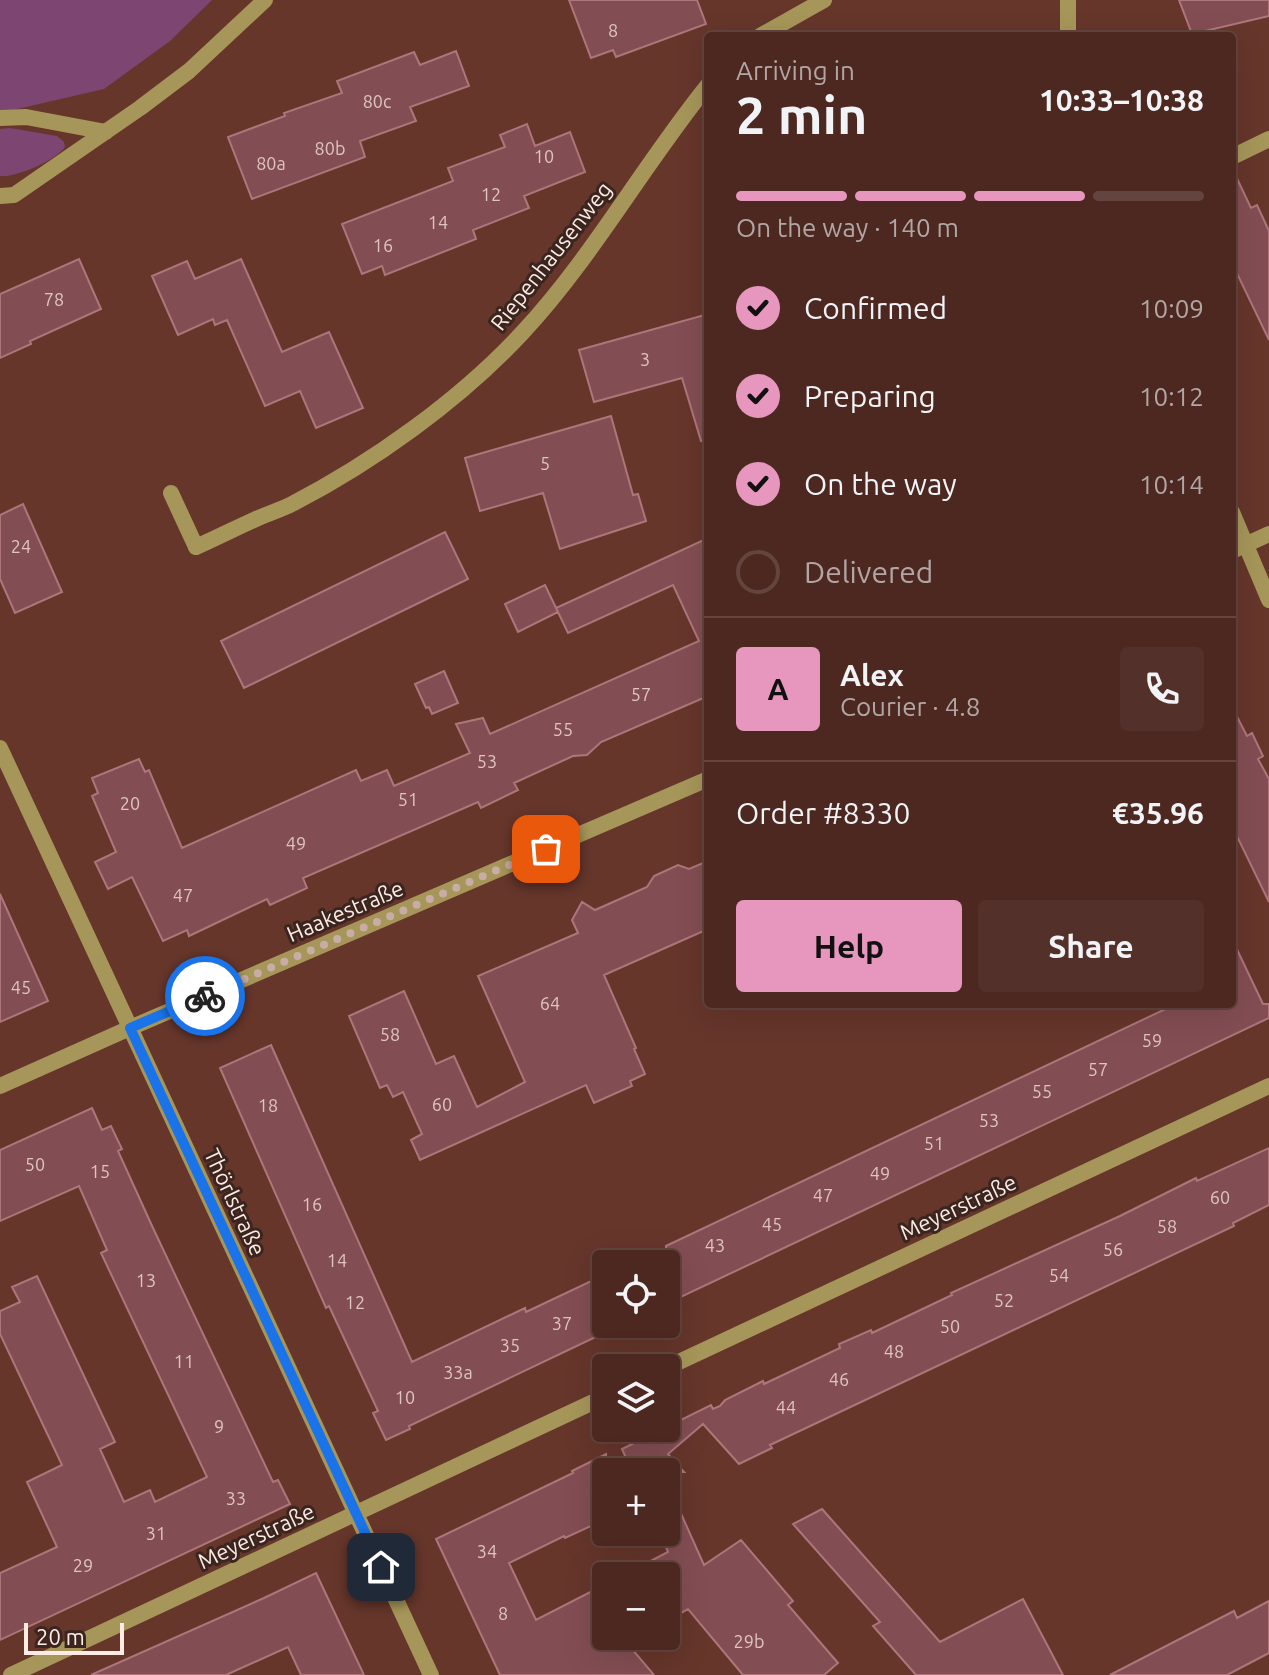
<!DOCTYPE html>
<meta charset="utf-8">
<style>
:root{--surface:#4c2820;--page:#533029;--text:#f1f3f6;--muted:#b2a6a5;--line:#63443e;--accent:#e797bd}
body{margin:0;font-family:Ubuntu,sans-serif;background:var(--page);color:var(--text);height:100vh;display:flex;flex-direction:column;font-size:30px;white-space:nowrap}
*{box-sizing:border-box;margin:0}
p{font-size:26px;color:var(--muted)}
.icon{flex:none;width:44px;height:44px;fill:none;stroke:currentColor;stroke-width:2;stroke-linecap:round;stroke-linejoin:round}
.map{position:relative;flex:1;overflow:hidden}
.panel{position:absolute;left:704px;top:32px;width:532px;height:976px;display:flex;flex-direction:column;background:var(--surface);border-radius:8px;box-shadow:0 8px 32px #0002,0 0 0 2px var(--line)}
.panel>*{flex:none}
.tools{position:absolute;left:592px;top:1250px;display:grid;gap:16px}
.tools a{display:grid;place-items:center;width:88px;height:88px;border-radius:8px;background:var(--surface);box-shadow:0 8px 32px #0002,0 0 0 2px var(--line);font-size:40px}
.scale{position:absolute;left:24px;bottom:20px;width:100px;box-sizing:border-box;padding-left:8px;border:4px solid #feebe6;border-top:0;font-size:22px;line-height:28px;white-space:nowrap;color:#feebe6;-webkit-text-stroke:6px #3b251f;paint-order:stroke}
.pin{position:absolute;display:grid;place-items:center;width:68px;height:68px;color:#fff;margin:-34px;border-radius:16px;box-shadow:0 4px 12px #0006}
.courier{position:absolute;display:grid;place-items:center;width:80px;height:80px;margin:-40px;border:6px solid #1a73e8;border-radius:50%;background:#fff;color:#222;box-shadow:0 2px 10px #0007}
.head em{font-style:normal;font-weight:700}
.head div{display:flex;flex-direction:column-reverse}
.head{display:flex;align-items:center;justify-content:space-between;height:136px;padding:0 32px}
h1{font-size:52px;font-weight:700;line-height:60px}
.bar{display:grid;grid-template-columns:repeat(4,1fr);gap:12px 8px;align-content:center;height:96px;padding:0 32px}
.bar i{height:10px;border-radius:6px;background:var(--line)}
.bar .on{background:var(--accent)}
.bar p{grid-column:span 4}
.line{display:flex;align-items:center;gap:20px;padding:0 32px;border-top:2px solid var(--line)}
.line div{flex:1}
.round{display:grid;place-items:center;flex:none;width:84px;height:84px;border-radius:8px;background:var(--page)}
ol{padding:0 32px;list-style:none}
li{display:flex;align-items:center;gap:24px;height:88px}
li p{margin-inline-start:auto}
li .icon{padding:8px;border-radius:50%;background:var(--accent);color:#111;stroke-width:4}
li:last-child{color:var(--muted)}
li i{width:44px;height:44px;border:4px solid var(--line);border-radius:50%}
.button{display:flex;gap:16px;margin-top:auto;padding:16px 32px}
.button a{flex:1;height:92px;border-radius:8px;background:var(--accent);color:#111;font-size:32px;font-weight:700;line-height:92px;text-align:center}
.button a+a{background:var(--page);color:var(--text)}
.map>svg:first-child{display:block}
</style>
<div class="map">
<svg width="1269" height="1675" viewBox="0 0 1269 1675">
<rect width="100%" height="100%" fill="#66362b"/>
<path fill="#7d4572" d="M0 0H212L170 41 104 89 0 113Z
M10 128 57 136 64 142 65 147C56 160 16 178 0 176V129Z"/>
<path fill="#834e53" stroke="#ae767a" stroke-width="2" d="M569 0H697L706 24 616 57 613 50 591 58Z
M1179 0H1269V16L1192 34Z
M456 51 469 86 410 107 416 121 360 141 365 157 252 199 228 137 285 116 284 113 342 93 337 81 414 52 420 65Z
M527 124 535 146 570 132 585 172 524 196 529 208 473 230 476 239 385 275 382 266 362 274 342 224 453 181 448 168 505 147 500 135Z
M1232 168 1251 208 1257 205 1269 231V340L1232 263Z
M79 259 101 309 30 341 31 344 0 358V294Z
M241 259 282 352 329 332 363 408 316 428 300 391 265 406 227 320 215 325 213 319 178 335 152 276 187 261 195 279Z
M708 314V439L701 441 682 378 594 402 579 350Z
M611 416 633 495 638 494 646 521 560 549 543 493 480 511 465 458Z
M23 504 62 592 15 613 0 579V515Z
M445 532 468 579 244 688 221 641Z
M708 538V696L601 742 587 755 573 756 514 783 518 790 481 808 478 802 303 878 307 888 270 905 267 899 189 936 187 930 163 941 132 877 108 889 95 862 116 852 92 796 98 793 92 778 139 759 145 772 149 770 182 848 356 770 361 781 387 770 394 786 470 753 456 724 483 718 490 734 699 641 673 585 568 633 556 608Z
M545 585 558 612 518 632 505 604Z
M444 671 458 703 432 714 429 707 426 708 415 684Z
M1232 707 1247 736 1252 733 1263 756 1258 759 1269 779V902L1232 826Z
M708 861V929L604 975 636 1048 634 1049 645 1074 630 1081 632 1086 594 1103 586 1085 420 1160 411 1140 422 1134 403 1092 393 1097 387 1085 380 1088 349 1016 404 991 436 1064 454 1056 477 1107 525 1082 478 976 578 933 572 920 582 902 595 910 647 887 654 876 678 865 689 869Z
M0 894 48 1001 0 1022Z
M1232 939 1263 1004H1269V1018L666 1304V1246L1176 1004H1232Z
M271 1045 412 1362 525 1308 526 1312 606 1274V1332L409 1426 410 1429 386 1440 373 1413 378 1411 329 1306 326 1308 220 1068Z
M92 1108 102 1130 111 1126 122 1149 118 1151 153 1228 273 1482 278 1480 290 1504 0 1640V1573L57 1547 27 1482 62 1465 0 1334V1311L20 1302 12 1287 37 1276 115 1442 100 1449 124 1502 150 1490 155 1502 207 1477 101 1253 107 1250 79 1186 0 1221V1150Z
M1269 1148V1205L1233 1223 1234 1226 770 1445 772 1448 739 1464 703 1424 668 1454 684 1472H632L622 1449 711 1405 713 1409 720 1406 725 1400 763 1381 764 1384 840 1348 839 1344 871 1330 872 1333 952 1295 951 1293 1120 1216 1196 1178 1197 1181Z
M606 1454V1519L565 1538 564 1536 509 1563 536 1620 606 1584V1636H621L654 1675H500L436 1539 573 1473 572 1471Z
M666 1480 704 1565 741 1540 793 1601 788 1605 838 1663 824 1675H743L688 1609 666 1622V1576H645L637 1568 668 1552 666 1547Z
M822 1509 940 1642 1023 1599 1063 1675H916L873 1626 880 1622 793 1524Z
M316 1573 364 1675H301L288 1647 226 1675H91L264 1598Z
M1269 1601V1653L1227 1675H1110L1234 1611 1237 1618Z"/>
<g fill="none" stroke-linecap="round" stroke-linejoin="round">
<path stroke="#a69659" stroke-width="16" d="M1232 157 1269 139
M171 493 196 547"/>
<path stroke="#a69659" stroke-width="16" d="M760 36 824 0
M0 118 26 117 106 132
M0 196 14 195 140 108 189 71 265 0
M196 547C216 538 236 528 256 519 268 514 279 510 290 505 372 463 460 400 523 332 592 258 644 164 708 85
M1232 551 1269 534
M0 748 431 1675
M0 1086 130 1028 708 779
M666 1368 1269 1086
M11 1675 606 1396"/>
<path stroke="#a69659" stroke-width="16" d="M1068 0V36
M1232 512 1269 600"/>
</g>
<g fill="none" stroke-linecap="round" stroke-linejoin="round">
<path stroke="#c9aca5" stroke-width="8" stroke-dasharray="0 14.4" d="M205 996 546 849"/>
<path stroke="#1a73e8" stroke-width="10" d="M205 996 130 1028 381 1567"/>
</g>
<g text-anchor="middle" stroke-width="6" stroke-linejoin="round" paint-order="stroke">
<g font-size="18" fill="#dfc4c1">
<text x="613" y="37">8</text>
<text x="377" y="108">80c</text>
<text x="330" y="155">80b</text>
<text x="544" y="163">10</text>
<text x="271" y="170">80a</text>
<text x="491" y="201">12</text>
<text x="438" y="229">14</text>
<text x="383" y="252">16</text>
<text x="54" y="306">78</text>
<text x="645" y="366">3</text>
<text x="545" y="470">5</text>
<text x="21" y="553">24</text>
<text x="641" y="701">57</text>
<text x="563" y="736">55</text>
<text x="487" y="768">53</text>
<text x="408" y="806">51</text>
<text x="130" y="810">20</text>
<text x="296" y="850">49</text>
<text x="183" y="902">47</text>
<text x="21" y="994">45</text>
<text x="550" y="1010">64</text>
<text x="390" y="1041">58</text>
<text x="1152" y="1047">59</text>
<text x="1098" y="1076">57</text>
<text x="1042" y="1098">55</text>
<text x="442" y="1111">60</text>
<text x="268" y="1112">18</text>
<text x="989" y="1127">53</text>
<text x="934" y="1150">51</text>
<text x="35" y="1171">50</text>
<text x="100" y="1178">15</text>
<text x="880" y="1180">49</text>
<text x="823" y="1202">47</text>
<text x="1220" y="1204">60</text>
<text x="312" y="1211">16</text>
<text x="772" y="1231">45</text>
<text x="1167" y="1233">58</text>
<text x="715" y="1252">43</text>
<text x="1113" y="1256">56</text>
<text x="337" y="1267">14</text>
<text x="1059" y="1282">54</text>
<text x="146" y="1287">13</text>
<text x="1004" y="1307">52</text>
<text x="355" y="1309">12</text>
<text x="562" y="1330">37</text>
<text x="950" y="1333">50</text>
<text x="510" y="1352">35</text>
<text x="894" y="1358">48</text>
<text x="184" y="1368">11</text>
<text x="458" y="1379">33a</text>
<text x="839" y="1386">46</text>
<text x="405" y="1404">10</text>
<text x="786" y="1414">44</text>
<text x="219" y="1433">9</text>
<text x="236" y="1505">33</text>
<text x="156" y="1540">31</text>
<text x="487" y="1558">34</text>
<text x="83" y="1572">29</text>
<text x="503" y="1620">8</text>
<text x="749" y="1648">29b</text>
</g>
<g font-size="22" fill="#feebe6" stroke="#3b251f">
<text transform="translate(551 256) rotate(-52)" y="8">Riepenhausenweg</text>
<text transform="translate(345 911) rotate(-23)" y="8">Haakestraße</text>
<text transform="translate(235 1202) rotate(65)" y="8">Thörlstraße</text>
<text transform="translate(958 1207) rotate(-25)" y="8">Meyerstraße</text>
<text transform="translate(256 1536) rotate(-25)" y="8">Meyerstraße</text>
</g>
</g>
</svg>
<div class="tools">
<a><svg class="icon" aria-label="locate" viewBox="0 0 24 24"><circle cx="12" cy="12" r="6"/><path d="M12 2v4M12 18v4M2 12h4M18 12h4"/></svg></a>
<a><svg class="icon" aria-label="layers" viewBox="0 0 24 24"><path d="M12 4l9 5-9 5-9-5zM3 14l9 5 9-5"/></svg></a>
<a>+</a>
<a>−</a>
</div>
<div class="scale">20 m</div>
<div class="pin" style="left:546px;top:849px;background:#ea580c"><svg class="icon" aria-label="bag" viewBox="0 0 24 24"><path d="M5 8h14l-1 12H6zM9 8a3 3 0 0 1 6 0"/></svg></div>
<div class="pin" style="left:381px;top:1567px;background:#1f2937"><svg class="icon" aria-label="home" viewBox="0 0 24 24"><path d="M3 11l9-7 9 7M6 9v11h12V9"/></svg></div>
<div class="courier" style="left:205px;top:996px"><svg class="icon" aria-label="bike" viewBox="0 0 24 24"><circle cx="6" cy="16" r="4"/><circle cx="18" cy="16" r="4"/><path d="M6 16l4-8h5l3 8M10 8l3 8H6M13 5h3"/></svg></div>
<section class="panel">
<div class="head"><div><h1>2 min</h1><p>Arriving in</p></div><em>10:33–10:38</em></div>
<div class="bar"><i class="on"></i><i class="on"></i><i class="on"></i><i></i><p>On the way · 140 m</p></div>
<ol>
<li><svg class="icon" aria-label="check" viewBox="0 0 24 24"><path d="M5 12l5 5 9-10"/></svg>Confirmed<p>10:09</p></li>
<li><svg class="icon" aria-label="check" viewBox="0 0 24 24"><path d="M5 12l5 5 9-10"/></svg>Preparing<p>10:12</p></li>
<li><svg class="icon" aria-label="check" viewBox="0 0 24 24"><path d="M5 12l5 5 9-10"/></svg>On the way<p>10:14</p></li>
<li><i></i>Delivered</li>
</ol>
<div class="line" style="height:144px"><b class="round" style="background:var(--accent);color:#111">A</b><div><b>Alex</b><p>Courier · 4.8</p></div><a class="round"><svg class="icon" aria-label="phone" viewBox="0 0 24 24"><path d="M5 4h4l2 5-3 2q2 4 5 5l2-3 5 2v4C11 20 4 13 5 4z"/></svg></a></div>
<div class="line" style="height:104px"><div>Order #8330</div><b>€35.96</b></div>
<div class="button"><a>Help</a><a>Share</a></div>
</section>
</div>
